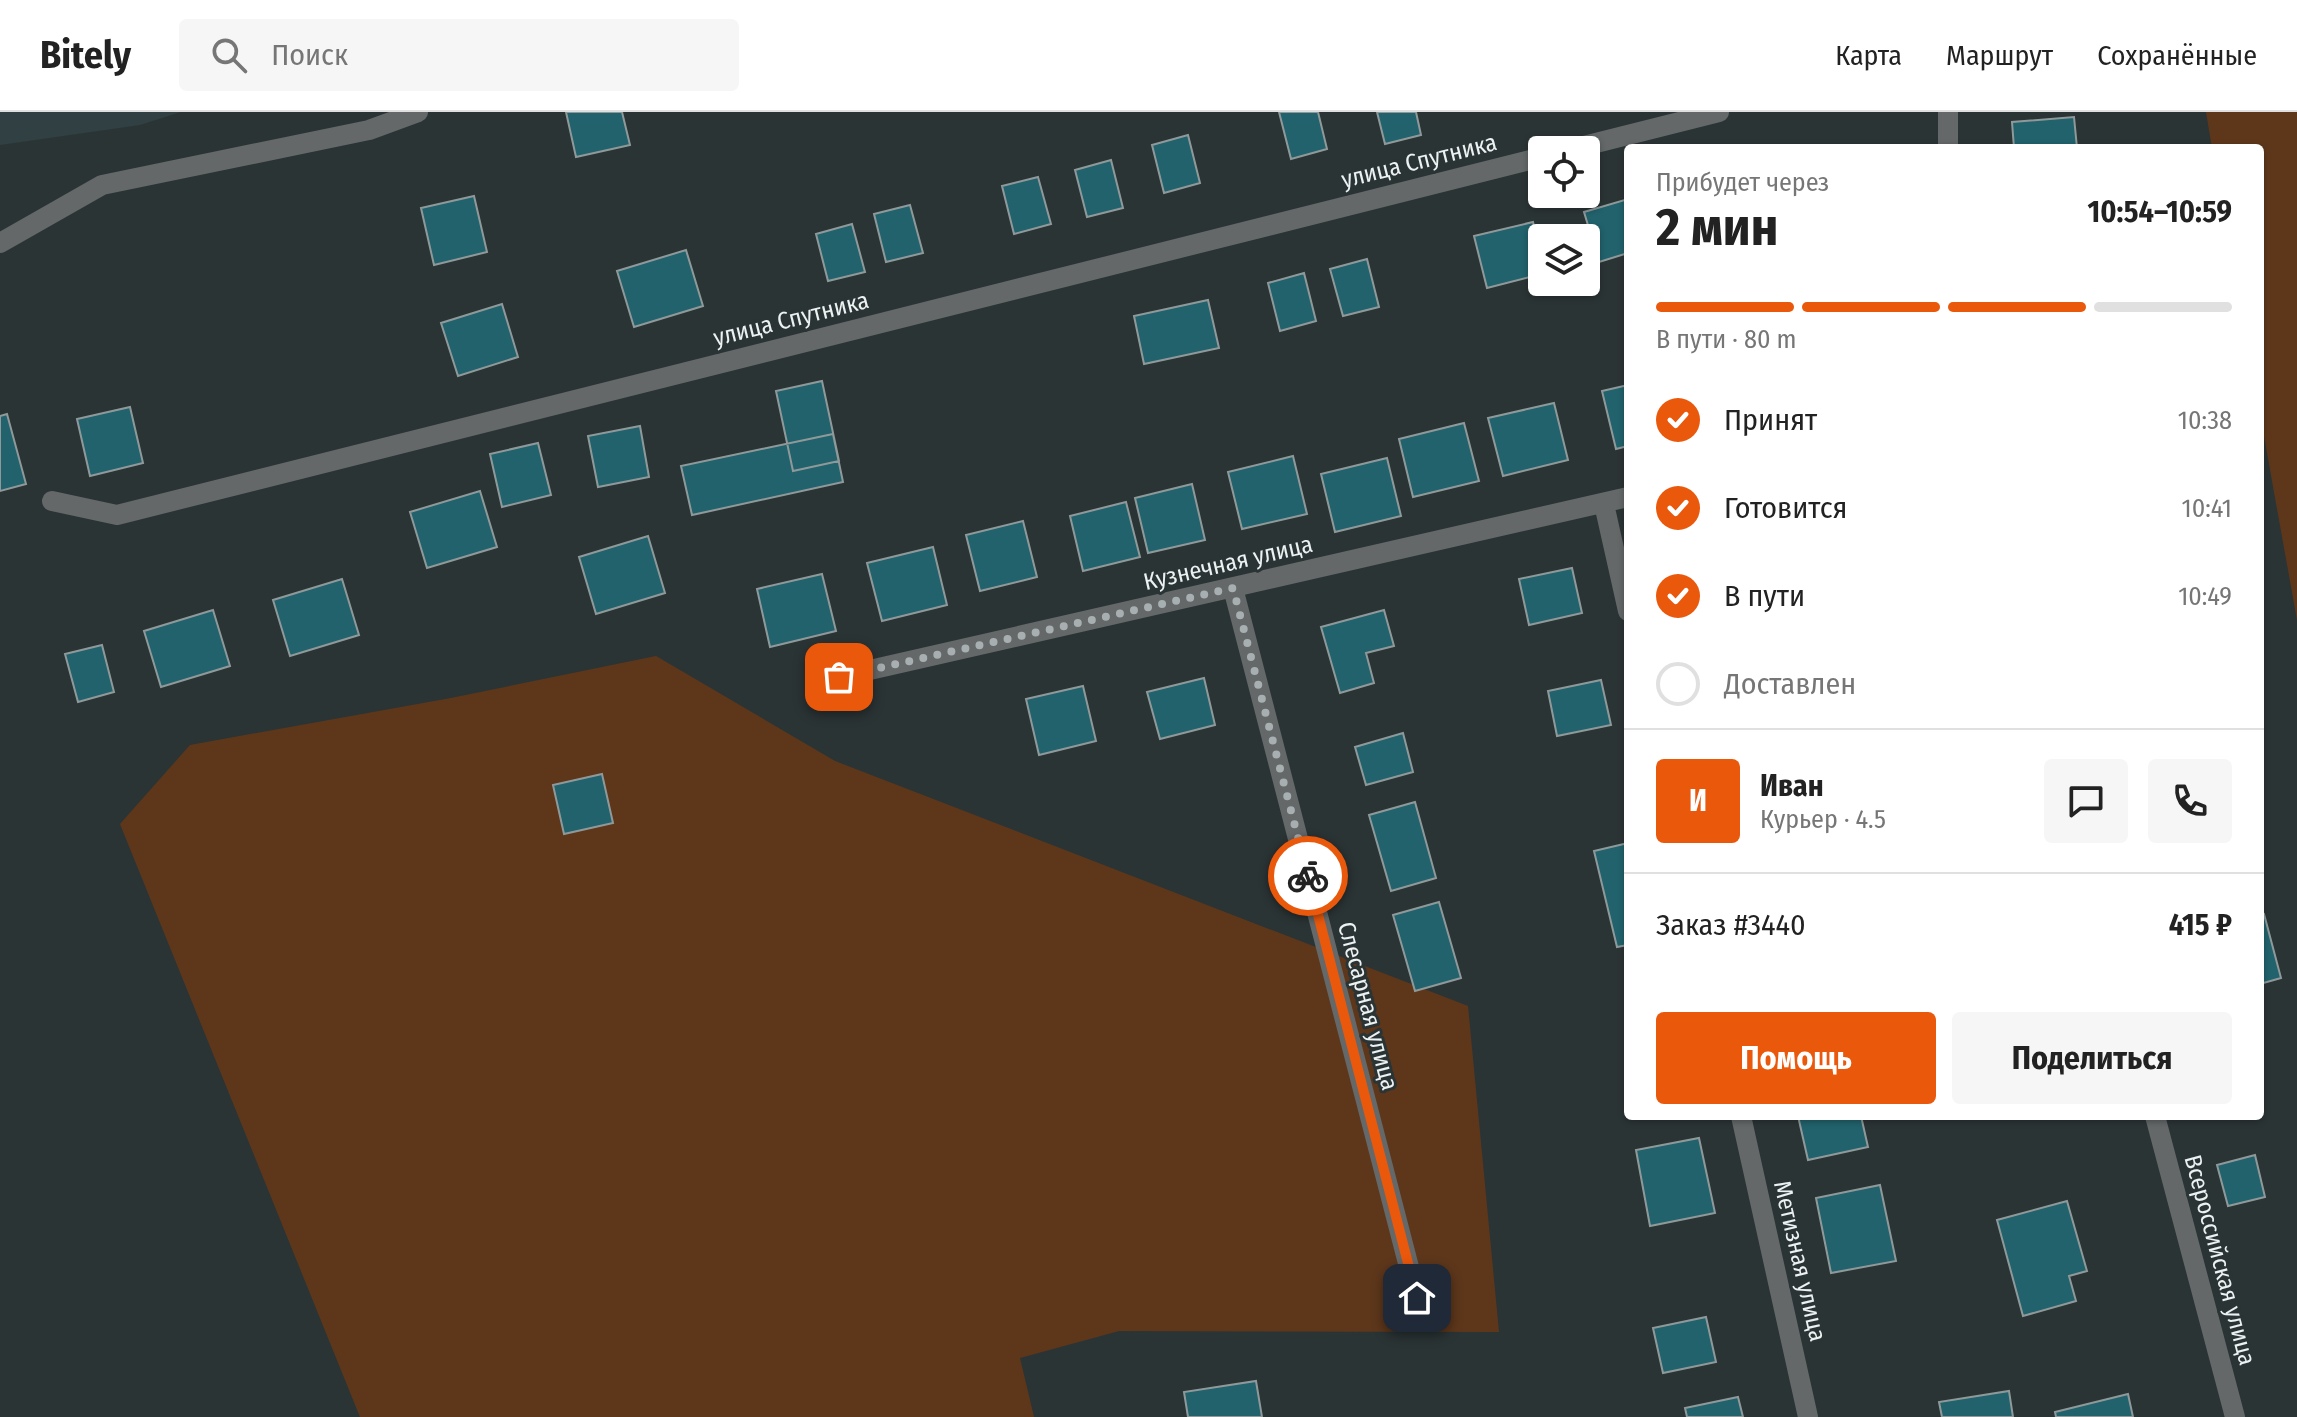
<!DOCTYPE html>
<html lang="ru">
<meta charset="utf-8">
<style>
:root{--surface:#fff;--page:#f6f6f6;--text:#222;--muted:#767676;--line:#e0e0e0;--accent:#ea580c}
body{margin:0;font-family:"Fira Sans Condensed",sans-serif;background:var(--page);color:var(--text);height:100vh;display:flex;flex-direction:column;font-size:30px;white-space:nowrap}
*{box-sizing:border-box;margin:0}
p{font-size:26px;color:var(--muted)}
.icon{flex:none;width:44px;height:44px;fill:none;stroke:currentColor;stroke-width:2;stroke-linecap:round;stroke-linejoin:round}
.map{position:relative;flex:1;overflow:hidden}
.details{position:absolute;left:1624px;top:32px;width:640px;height:976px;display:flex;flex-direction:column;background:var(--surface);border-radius:8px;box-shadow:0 2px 6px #0004}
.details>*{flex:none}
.buttons{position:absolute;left:1528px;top:24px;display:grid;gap:16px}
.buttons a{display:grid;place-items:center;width:72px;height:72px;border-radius:8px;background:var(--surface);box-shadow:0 2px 6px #0004;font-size:40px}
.pin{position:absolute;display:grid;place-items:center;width:68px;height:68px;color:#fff;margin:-34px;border-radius:16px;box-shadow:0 4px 12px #0006}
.courier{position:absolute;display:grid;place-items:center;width:80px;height:80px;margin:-40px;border:6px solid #ea580c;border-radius:50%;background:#fff;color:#222;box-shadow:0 2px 10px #0007}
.overview em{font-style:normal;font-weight:700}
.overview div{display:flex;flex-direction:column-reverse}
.overview{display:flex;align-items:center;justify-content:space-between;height:136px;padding:0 32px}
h1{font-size:52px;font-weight:700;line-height:60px}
.bar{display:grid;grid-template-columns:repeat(4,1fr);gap:12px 8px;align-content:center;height:96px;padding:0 32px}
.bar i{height:10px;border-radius:6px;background:var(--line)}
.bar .on{background:var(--accent)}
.bar p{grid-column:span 4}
.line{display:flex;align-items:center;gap:20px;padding:0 32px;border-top:2px solid var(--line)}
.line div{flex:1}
.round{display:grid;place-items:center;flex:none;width:84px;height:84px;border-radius:8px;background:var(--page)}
ol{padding:0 32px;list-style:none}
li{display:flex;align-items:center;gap:24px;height:88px}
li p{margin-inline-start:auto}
li .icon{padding:8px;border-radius:50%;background:var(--accent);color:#fff;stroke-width:4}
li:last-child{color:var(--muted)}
li i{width:44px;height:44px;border:4px solid var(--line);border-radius:50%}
.cta{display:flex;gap:16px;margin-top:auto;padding:16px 32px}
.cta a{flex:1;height:92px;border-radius:8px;background:var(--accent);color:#fff;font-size:32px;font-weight:700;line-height:92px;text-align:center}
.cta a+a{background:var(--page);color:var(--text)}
header{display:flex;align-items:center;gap:48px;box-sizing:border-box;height:112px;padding:0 40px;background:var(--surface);border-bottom:2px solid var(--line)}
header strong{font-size:38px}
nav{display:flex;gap:44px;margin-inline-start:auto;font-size:28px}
.search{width:560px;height:72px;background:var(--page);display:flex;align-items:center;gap:20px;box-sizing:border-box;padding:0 28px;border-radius:8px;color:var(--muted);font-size:30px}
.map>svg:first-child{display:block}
</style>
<header>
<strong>Bitely</strong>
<div class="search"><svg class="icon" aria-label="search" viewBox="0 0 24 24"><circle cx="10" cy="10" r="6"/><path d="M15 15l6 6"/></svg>Поиск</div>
<nav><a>Карта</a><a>Маршрут</a><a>Сохранённые</a></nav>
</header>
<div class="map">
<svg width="2297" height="1305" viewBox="0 0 2297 1305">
<rect width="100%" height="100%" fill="#2b3435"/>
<path fill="#304043" d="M0 0H181L140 13 0 33Z"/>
<path fill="#5e371b" d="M2206 0H2297V508L2260 302V36H2212Z
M656 544 835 649 1468 894 1499 1220 1119 1219 1020 1246 1034 1305H360L120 712 190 633 451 586Z"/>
<path fill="#21626c" stroke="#8f999a" stroke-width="2" d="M566 0H622L630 33 576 45Z
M1279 0H1318L1327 37 1291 47Z
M1377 0H1416L1421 23 1385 32Z
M2074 5 2077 36H2014L2012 10Z
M1188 23 1200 71 1164 81 1152 33Z
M1111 48 1123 96 1087 105 1075 58Z
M1038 65 1051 112 1014 122 1002 74Z
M474 84 487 140 434 153 421 96Z
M1628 87V141L1599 150 1584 100Z
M910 93 923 141 886 150 874 102Z
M1533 110 1542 147V162L1487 176 1474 124Z
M852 112 865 160 828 169 816 122Z
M686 138 703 194 634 215 617 159Z
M1367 147 1379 195 1343 204 1330 157Z
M1304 161 1316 209 1280 219 1268 171Z
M1208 188 1219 236 1144 252 1134 204Z
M502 192 518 245 458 264 441 211Z
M822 269 839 349 793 359 776 279Z
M1628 273V334L1616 337 1602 279Z
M1554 291 1568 348 1503 364 1488 306Z
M130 295 143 351 90 364 77 307Z
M7 302 26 372 0 379V304Z
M1464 311 1479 369 1413 385 1399 327Z
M640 314 649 365 598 375 588 324Z
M833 322 843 370 692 403 681 354Z
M538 331 551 383 502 395 490 342Z
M1293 344 1307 402 1242 417 1228 360Z
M1387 346 1401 404 1335 420 1321 362Z
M1192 372 1205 428 1148 441 1135 386Z
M480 379 497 435 427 456 410 400Z
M1126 390 1140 445 1083 459 1070 404Z
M1023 409 1037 465 980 479 966 423Z
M648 424 665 481 596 502 579 445Z
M933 435 947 493 882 509 867 451Z
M1572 456 1582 501 1529 513 1519 467Z
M822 462 836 519 770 535 757 477Z
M342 467 359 523 290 544 273 488Z
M213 498 230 554 161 575 144 519Z
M1384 498 1394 534 1366 541 1374 571 1340 581 1321 515Z
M102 533 114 580 78 590 65 542Z
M1204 566 1215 613 1160 627 1147 580Z
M1601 568 1611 613 1557 624 1548 579Z
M1083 574 1096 629 1039 643 1026 587Z
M1403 621 1413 660 1366 673 1355 635Z
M602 662 613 711 564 722 553 673Z
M1415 690 1436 766 1391 779 1369 703Z
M1628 731V833L1617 835 1594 739Z
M1439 790 1461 866 1415 879 1393 803Z
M2264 802 2281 866 2260 872V803Z
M1798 1004H1861L1868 1035 1808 1048Z
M1699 1026 1715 1101 1650 1114 1636 1038Z
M2255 1043 2265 1085 2228 1094 2217 1053Z
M1880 1073 1896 1149 1831 1161 1816 1086Z
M2067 1089 2087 1159 2069 1164 2076 1189 2023 1204 1997 1108Z
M1706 1205 1716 1250 1663 1261 1653 1216Z
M1256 1269 1262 1305H1188L1184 1280Z
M2009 1279 2013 1305H1942L1939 1290Z
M2128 1282 2133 1305H2056L2055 1300Z
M1738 1285 1743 1305H1687L1685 1296Z"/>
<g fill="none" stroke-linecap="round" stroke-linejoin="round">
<path stroke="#646869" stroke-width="20" d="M1948 36V0
M1568 38 1719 0
M0 131 102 73 369 18 418 0
M52 389 117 403 1542 45
M1604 392 1628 499
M1233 476 1417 1186
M839 565 1628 385
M1741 1004 1808 1305
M2155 1004 2235 1305"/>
</g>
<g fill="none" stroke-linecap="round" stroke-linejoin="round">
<path stroke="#a8afb0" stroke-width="8" stroke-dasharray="0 14.4" d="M839 565 1233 476 1308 764"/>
<path stroke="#ea580c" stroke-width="10" d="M1308 764 1417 1186"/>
</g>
<g text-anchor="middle" stroke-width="6" stroke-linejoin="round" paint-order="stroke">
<g font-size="24" fill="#ecf1f2" stroke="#2b3435">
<text transform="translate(1419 49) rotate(-14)" y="8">улица Спутника</text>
<text transform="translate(791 207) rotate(-14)" y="8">улица Спутника</text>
<text transform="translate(1228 451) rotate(-13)" y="8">Кузнечная улица</text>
<text transform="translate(1368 894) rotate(75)" y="8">Слесарная улица</text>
<text transform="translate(2220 1148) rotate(75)" y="8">Всероссийская улица</text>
<text transform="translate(1800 1149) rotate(77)" y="8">Метизная улица</text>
</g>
</g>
</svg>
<div class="buttons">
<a><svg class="icon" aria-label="locate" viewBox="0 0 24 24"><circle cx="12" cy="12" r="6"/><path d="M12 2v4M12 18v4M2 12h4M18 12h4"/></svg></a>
<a><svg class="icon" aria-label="layers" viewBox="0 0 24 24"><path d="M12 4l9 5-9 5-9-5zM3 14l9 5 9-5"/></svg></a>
</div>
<div class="pin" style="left:839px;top:565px;background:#ea580c"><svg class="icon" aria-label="bag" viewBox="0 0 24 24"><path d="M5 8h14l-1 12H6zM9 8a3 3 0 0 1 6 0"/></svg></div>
<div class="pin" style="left:1417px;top:1186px;background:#1f2937"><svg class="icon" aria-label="home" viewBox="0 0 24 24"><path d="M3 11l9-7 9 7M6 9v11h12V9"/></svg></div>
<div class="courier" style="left:1308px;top:764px"><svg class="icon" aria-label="bike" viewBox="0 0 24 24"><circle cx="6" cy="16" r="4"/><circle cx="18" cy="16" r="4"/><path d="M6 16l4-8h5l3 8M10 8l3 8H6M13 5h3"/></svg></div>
<section class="details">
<div class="overview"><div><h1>2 мин</h1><p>Прибудет через</p></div><em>10:54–10:59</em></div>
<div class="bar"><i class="on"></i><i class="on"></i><i class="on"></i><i></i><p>В пути · 80 m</p></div>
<ol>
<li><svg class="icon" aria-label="check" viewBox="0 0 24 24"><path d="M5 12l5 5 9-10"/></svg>Принят<p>10:38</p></li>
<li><svg class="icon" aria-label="check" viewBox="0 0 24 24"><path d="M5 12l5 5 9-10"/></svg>Готовится<p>10:41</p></li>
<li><svg class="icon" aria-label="check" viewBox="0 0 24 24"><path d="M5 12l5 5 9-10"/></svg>В пути<p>10:49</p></li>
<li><i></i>Доставлен</li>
</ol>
<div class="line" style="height:144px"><b class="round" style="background:var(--accent);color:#fff">И</b><div><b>Иван</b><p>Курьер · 4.5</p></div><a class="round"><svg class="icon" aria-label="chat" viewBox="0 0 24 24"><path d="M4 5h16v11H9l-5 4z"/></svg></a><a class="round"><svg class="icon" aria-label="phone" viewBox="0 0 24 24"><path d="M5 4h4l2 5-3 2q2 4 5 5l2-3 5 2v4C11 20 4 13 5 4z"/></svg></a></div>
<div class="line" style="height:104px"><div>Заказ #3440</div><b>415 ₽</b></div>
<div class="cta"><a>Помощь</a><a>Поделиться</a></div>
</section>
</div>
